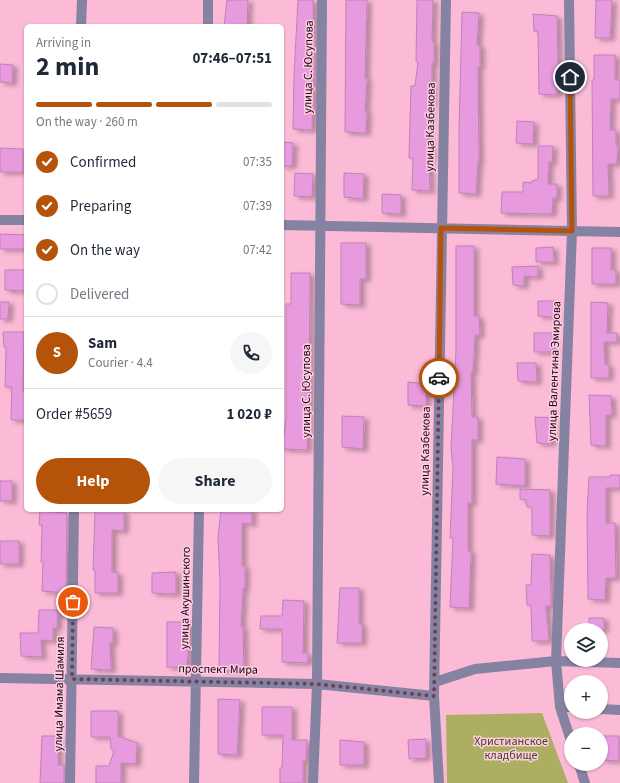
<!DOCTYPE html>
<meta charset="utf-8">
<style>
:root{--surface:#fff;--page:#f6f6f7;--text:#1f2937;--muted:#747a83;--line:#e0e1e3;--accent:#b45309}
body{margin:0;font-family:"Source Sans 3",sans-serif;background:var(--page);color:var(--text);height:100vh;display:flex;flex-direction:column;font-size:15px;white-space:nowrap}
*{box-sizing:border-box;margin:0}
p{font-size:13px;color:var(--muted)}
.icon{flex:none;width:22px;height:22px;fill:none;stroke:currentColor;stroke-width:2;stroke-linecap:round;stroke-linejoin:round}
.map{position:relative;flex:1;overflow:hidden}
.panel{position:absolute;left:24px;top:24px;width:260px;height:488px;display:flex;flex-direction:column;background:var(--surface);border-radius:6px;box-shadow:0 1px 3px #0004}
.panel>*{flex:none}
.tools{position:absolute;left:564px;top:623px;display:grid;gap:8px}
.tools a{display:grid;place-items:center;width:44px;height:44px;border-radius:50%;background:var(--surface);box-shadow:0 1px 3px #0004;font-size:20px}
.pin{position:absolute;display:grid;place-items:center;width:34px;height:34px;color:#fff;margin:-17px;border:2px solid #fff;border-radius:50%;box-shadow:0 1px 4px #0007}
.courier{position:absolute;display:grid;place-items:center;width:40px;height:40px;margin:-20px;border:3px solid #b45309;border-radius:50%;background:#fff;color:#222;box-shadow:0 1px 5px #0007}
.head em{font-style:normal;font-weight:700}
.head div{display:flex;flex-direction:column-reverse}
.head{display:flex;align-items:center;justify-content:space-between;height:68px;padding:0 12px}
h1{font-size:26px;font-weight:700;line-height:30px}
.bar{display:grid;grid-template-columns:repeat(4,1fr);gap:6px 4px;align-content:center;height:48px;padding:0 12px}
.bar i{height:5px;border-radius:3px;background:var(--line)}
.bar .current{background:var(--accent)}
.bar p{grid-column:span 4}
.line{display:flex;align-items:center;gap:10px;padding:0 12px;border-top:1px solid var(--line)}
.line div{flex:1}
.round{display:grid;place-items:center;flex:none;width:42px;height:42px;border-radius:21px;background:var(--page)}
ol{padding:0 12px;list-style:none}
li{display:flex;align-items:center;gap:12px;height:44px}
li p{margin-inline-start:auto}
li .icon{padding:4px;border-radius:50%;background:var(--accent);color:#fff;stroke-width:4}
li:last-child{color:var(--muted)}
li i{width:22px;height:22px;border:2px solid var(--line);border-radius:50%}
.button{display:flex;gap:8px;margin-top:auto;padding:8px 12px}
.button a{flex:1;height:46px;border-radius:24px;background:var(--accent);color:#fff;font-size:16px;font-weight:700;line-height:46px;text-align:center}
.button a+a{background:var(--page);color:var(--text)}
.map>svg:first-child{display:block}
</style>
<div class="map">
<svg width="620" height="783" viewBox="0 0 620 783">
<defs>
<filter id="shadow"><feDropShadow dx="4.5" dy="2.5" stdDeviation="2" flood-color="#0004"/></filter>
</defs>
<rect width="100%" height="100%" fill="#fbbad6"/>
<path fill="#acaf61" d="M542 713 568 783H447L446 715Z"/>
<path fill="#e79ade" stroke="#bf82b8" filter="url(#shadow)" d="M227 0H248L247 26H224Z
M298 0H313L314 65 312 130 293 129 294 75Z
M346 0H367L365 78H367L365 111H367L366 133 345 132Z
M417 0H433L432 41 434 42V63H432V104H430L428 142H431V158H429L430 191 412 190 413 158H409L411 86H415L418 62H416Z
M596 0H612L610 38H595Z
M462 12 479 13 477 45 480 46V67H478L479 162H478L476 194 459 193V130Z
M533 14 557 16 558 66H556L557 95 539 94 538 32 534 31Z
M594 55H615V80H620V99H611L610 130H616V145H618L617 164H608L609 196H593L592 80H594Z
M0 64 13 65 12 83 0 82Z
M517 121 534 122 533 144 516 143Z
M282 142 293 143 292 166H282Z
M538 146H553L552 163 549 162 548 184H557V198H553L552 214 501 213 502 192H523V182L532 183V181L538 179Z
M0 148 23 149V172H0Z
M295 173 313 174 312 197 294 196Z
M344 173 364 174 363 199 344 197Z
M382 194 401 195V214L382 213Z
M0 234 26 235V249H0Z
M341 243H366V279H360V305L341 304Z
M456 246H474V316H479L480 335H475L473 372H471L472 417H478V440H472V503H468V551H471L469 608 450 607 453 538H450L453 469 451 448 456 350Z
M553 247 554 262H536V248Z
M592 248H611V270H616V284H592Z
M538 266V277L524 276V286L513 285 512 267Z
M5 270H26V291L5 290Z
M291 273H310L309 410 307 450 282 449V436H284L286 417V304H291Z
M538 301H554V317L538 316Z
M0 302H9L8 319H0Z
M591 302 608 303 607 333H617V342H604L605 364 609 365V378H591Z
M3 332H24L23 392H26L25 420H11L12 387H5L6 347H4Z
M534 333H552L553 352H534Z
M517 363H536L537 382 518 381Z
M408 382 427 384 426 406 408 405Z
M589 395 611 396 612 415H606V446L591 445Z
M342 416 364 417 363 449 342 447Z
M535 417 552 418 551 444 537 443Z
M497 457 525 459V486L496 484Z
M610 475H620V488H606V523H615L616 578H606L605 600 588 599 587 513 589 477H610Z
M0 481H12V501H0Z
M520 489 550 490V536L532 535V507H527L526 500 520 499Z
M95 510 124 511V531L112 530V572L118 573V593H95V570H93Z
M221 510H252V524L242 523V566H245V588H243L241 627H243L244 671 219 670 220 583 218 537Z
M40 511 67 513 66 593 42 591 43 562H41L42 525H39Z
M0 541H19V564H0Z
M532 554 550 555 551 606H546L549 641H532L531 605H527L526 585H531Z
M176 572V594L152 593V573Z
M340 588H359V624H362V643H337Z
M283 600 304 601 303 653H308V663L282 662V629H260L261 616H282Z
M39 610H58L57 628H53V641L41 640 42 657 21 656 20 633H38Z
M589 618H604V630H589Z
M167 622H190L187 667H167Z
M94 627 113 628V643H110L111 670 91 669Z
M218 699 240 700 237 755 218 754Z
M262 707H292V740H307L306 761H303V783H280V768H282L283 735H262Z
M91 711H118V736L137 743 136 764 121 763V783H96V766H109L114 751 111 749 110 737H91Z
M42 736H58V765H64V783H40Z
M602 736H619V761L602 760Z
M426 739V758L409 759 408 740Z
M340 740 364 742V765H340Z"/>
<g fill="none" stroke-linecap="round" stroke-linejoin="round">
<path stroke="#8682a1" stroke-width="10" d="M569 0 572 231 556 661 560 707 571 741
M81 26 82 0
M208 26V0
M0 220H26
M282 225 620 232
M0 678 317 684 434 696
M435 682 475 669 556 661 620 663
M560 707H571
M601 709 620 710
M579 764 585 783
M70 783 74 510
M194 783 199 510
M313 783 317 684 322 0
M439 783 434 696 446 0"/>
</g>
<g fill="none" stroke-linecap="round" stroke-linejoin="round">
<path stroke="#694254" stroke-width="4" stroke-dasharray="0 7.2" d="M73 602 72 679 317 684 434 696 439 378"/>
<path stroke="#b45309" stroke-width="5" d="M439 378 441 228 572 231 570 77"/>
</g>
<g text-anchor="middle" stroke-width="3" stroke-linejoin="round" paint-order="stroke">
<g font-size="12" fill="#1a020e" stroke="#fecde2">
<text transform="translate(308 67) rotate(-89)" y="4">улица С. Юсупова</text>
<text transform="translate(430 127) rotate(-89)" y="4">улица Казбекова</text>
<text transform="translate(554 371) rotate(-88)" y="4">улица Валентина Эмирова</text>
<text transform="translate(306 391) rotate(-90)" y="4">улица С. Юсупова</text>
<text transform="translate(425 451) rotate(-89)" y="4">улица Казбекова</text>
<text transform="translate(185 598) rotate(-89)" y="4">улица Акушинского</text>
<text transform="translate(218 669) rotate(1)" y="4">проспект Мира</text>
<text transform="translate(59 694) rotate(-89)" y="4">улица Имама Шамиля</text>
</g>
<g font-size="12" fill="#44451a" stroke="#fecde2">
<text x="511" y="745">Христианское<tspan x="511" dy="14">кладбище</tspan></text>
</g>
</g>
</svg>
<div class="tools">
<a><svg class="icon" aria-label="layers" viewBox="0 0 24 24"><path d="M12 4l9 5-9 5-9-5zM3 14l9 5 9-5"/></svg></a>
<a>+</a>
<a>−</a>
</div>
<div class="pin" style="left:73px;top:602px;background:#ea580c"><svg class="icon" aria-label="bag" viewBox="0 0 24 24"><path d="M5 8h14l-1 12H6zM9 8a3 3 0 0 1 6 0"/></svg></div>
<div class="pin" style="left:570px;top:77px;background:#1f2937"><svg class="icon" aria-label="home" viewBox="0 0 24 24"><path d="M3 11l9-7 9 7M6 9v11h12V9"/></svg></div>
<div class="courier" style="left:439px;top:378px"><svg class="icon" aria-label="car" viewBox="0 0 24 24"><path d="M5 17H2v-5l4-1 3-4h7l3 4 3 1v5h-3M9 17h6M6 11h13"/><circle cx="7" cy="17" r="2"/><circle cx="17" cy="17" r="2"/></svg></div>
<section class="panel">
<div class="head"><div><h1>2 min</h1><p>Arriving in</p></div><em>07:46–07:51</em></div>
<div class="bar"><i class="current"></i><i class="current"></i><i class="current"></i><i></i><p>On the way · 260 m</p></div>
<ol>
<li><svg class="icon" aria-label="check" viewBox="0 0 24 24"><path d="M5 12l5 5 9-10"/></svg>Confirmed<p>07:35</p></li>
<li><svg class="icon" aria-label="check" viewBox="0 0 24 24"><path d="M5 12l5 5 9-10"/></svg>Preparing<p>07:39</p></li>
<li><svg class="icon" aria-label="check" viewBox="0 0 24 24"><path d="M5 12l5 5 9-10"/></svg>On the way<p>07:42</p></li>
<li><i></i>Delivered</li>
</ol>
<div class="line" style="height:72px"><b class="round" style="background:var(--accent);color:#fff">S</b><div><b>Sam</b><p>Courier · 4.4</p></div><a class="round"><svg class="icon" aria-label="phone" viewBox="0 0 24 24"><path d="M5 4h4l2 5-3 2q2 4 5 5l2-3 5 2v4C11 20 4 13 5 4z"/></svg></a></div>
<div class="line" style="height:52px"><div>Order #5659</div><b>1 020 ₽</b></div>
<div class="button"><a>Help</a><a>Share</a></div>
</section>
</div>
